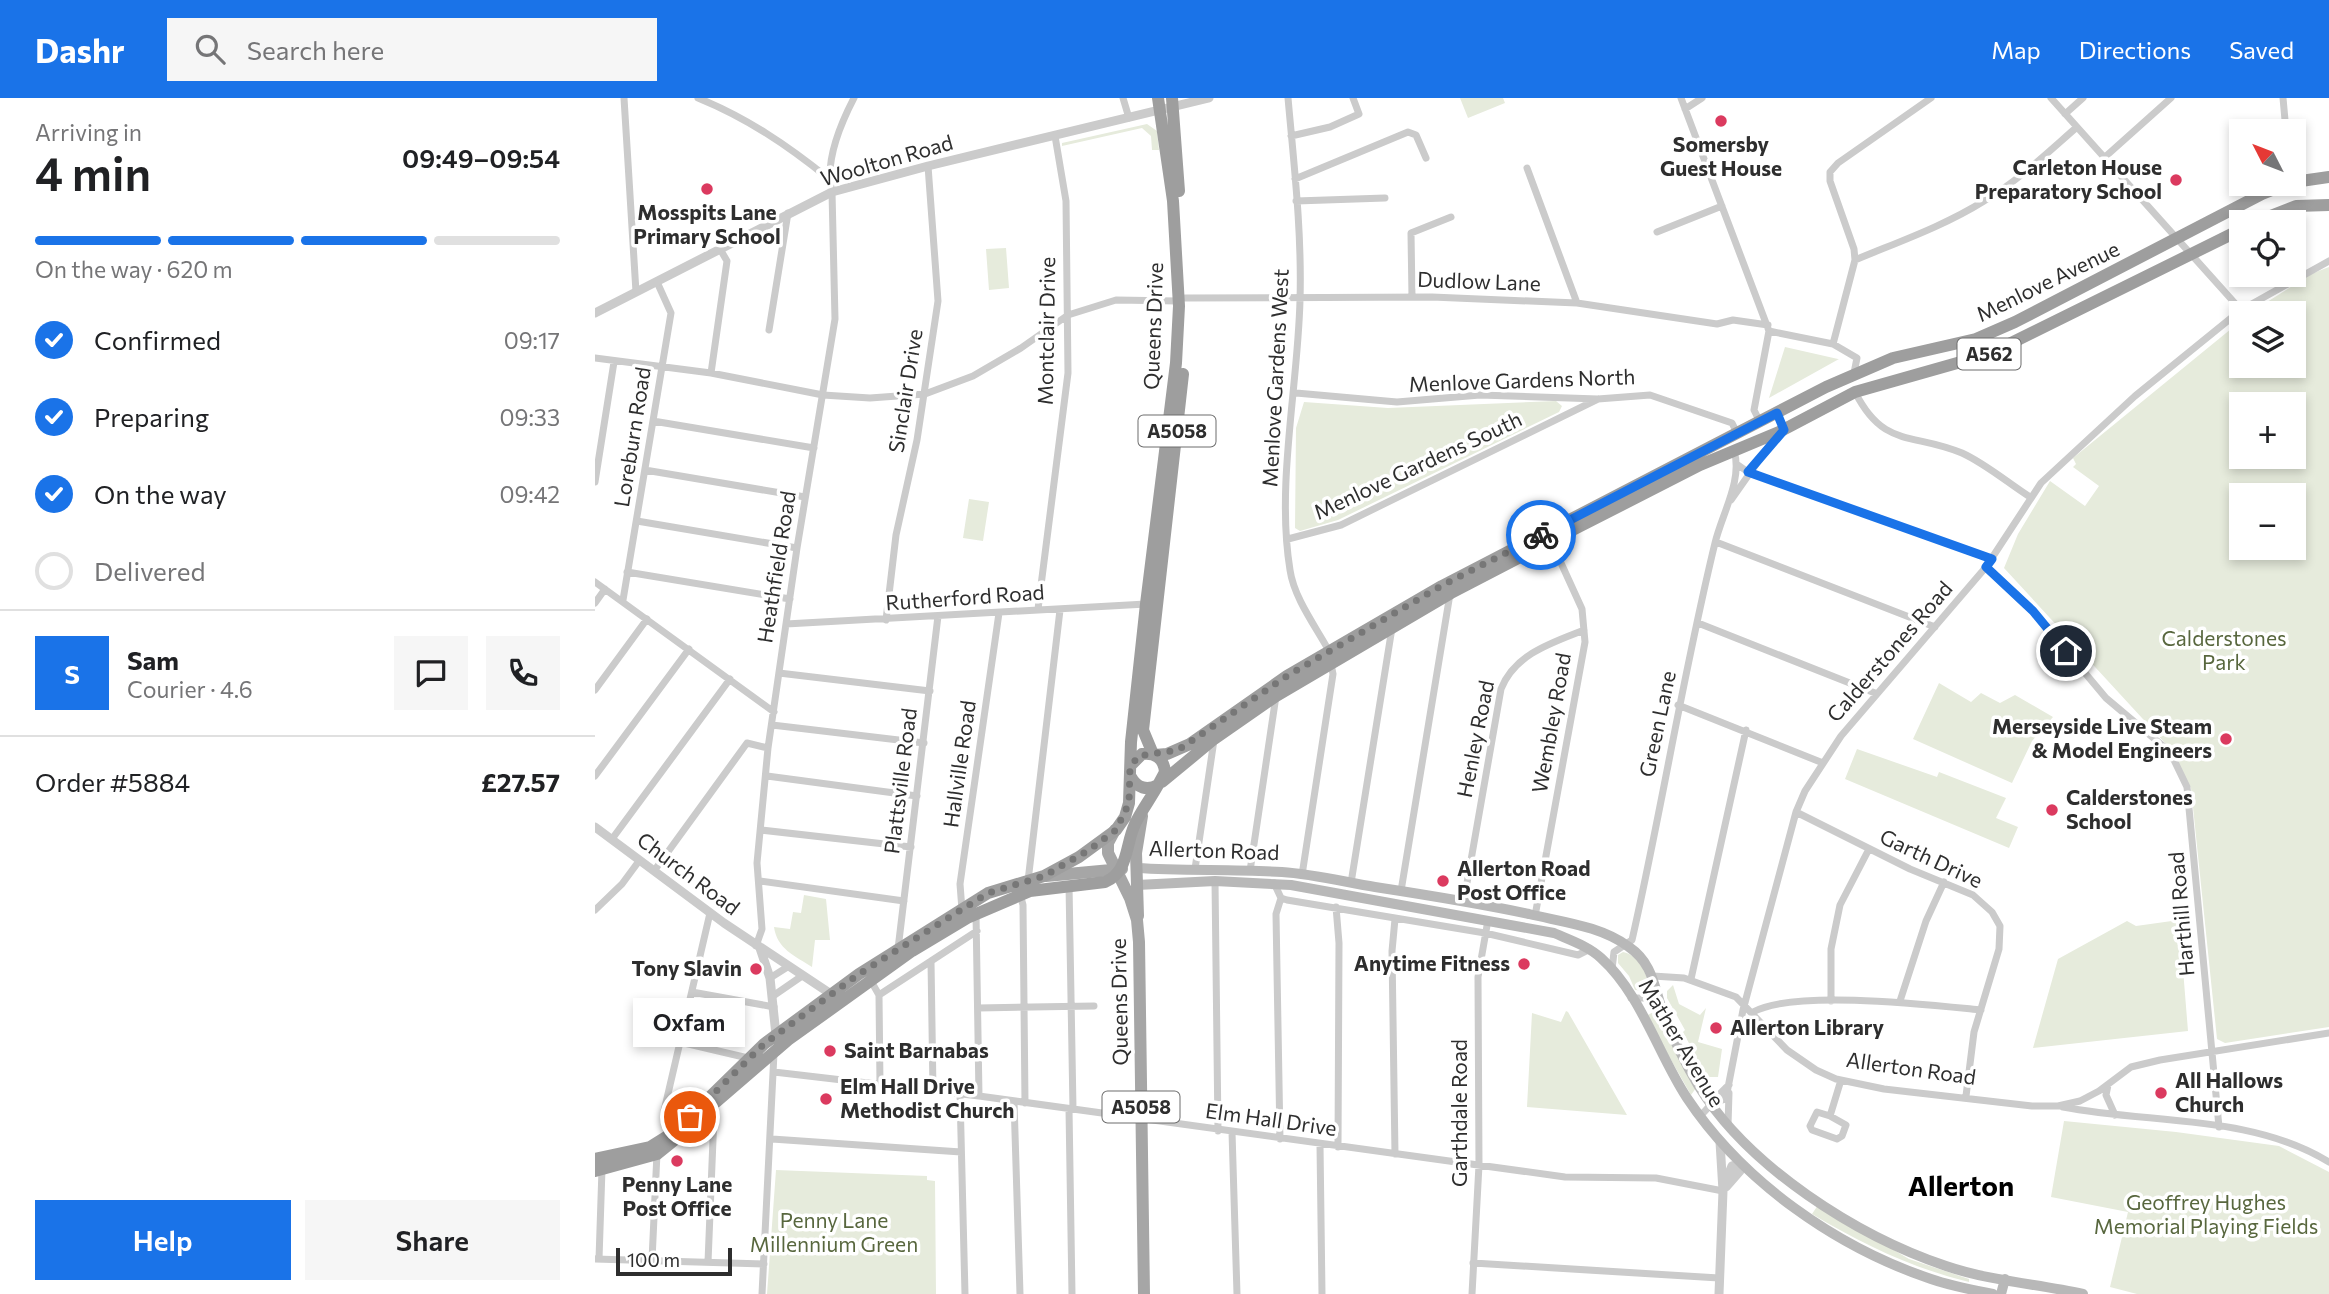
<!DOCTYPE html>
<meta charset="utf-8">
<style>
:root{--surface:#fff;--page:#f6f6f6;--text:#202124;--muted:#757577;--line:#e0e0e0;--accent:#1a73e8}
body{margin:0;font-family:Commissioner,sans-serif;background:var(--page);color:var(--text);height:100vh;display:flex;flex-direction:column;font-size:26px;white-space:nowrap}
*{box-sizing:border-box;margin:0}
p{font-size:23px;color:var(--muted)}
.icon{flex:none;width:38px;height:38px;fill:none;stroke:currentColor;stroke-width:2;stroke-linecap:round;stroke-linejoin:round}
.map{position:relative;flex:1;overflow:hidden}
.details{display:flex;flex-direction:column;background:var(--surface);width:595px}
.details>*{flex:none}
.needle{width:46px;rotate:312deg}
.buttons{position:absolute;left:1634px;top:21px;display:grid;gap:14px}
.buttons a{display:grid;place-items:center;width:77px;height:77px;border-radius:0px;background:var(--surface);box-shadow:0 4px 10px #0003;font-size:35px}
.scale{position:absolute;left:21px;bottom:18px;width:116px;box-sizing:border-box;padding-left:7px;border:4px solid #2e2e2e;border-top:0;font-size:19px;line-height:24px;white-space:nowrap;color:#2e2e2e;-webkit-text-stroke:5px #fff;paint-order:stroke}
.pin{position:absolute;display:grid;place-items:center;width:60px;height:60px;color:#fff;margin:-30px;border:4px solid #fff;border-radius:50%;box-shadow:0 2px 7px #0007}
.courier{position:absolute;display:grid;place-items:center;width:70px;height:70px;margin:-35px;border:5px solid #1a73e8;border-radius:50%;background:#fff;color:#222;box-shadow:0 2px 9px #0007}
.bubble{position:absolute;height:49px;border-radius:0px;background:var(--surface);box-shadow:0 4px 10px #0003;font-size:23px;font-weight:600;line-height:49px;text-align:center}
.summary em{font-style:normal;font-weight:600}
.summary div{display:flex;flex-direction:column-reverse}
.summary{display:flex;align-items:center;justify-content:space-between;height:119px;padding:0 35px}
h1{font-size:46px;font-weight:600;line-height:52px}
.bar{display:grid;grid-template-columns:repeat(4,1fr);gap:10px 7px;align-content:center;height:84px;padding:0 35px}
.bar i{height:9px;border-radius:5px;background:var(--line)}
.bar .selected{background:var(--accent)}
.bar p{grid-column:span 4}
.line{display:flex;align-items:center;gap:18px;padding:0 35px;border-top:2px solid var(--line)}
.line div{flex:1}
.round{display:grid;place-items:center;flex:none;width:74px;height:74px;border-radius:0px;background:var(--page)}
ol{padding:0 35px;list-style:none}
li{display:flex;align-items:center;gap:21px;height:77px}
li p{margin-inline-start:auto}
li .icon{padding:7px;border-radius:50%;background:var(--accent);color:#fff;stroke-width:4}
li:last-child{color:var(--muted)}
li i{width:38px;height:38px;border:4px solid var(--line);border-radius:50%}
.primary-button{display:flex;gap:14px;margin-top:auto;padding:14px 35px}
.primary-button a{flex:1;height:80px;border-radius:0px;background:var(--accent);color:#fff;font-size:28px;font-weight:600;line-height:80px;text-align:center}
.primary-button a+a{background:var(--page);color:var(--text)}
header{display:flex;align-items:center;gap:42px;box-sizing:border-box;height:98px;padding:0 35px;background:var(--accent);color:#fff}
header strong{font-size:33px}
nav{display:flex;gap:38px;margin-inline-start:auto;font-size:24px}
.search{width:490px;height:63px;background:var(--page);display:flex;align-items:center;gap:18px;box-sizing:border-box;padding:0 24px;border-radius:0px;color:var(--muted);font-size:26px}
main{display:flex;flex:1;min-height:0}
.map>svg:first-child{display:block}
</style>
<header>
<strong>Dashr</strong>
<div class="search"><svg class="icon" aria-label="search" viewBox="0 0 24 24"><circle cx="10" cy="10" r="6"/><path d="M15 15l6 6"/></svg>Search here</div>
<nav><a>Map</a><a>Directions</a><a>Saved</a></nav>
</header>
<main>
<section class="details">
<div class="summary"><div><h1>4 min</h1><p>Arriving in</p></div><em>09:49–09:54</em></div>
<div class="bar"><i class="selected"></i><i class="selected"></i><i class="selected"></i><i></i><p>On the way · 620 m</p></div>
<ol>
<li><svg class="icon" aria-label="check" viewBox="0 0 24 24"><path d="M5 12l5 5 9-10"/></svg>Confirmed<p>09:17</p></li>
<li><svg class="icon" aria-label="check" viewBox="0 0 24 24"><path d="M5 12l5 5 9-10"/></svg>Preparing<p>09:33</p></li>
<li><svg class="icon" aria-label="check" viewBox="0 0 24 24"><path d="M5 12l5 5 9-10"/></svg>On the way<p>09:42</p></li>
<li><i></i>Delivered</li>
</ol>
<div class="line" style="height:126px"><b class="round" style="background:var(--accent);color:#fff">S</b><div><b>Sam</b><p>Courier · 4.6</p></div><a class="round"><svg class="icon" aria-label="chat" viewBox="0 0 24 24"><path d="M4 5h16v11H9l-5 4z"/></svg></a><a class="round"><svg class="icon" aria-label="phone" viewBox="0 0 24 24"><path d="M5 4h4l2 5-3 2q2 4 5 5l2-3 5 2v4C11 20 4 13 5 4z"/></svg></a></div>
<div class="line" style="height:91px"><div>Order #5884</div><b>£27.57</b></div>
<div class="primary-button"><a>Help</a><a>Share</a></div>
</section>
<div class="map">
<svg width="1734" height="1196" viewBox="0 0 1734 1196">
<rect width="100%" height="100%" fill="#fff"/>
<path fill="#e6ebdc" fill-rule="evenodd" d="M865 0H908L910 5 873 20Z
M552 26 562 33 564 52H557L556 38 547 30 467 48V45Z
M411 150 414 190 394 192 391 151Z
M1734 169V929L1630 945 1622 941 1596 690 1570 645 1409 470 1423 436 1455 383 1490 408 1504 388 1478 369 1481 366 1478 360 1647 222V268H1699V215H1667L1661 211 1716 176ZM1647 306H1699V359H1647ZM1647 397H1699V450H1647Z
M1190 249 1243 261H1244L1174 300Z
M961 303 967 308 964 314 743 422 705 433 700 430 701 330 709 304 793 310Z
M374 401 394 404 388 443 368 440Z
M1344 585 1376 604 1386 595 1405 605 1420 597 1458 619 1437 643 1417 685 1318 641Z
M1262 651 1342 679 1344 674 1411 700 1401 720 1423 729 1414 750 1250 681Z
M209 797 231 801 235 842H220L217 869C200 858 182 851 179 829L195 831 198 814 206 815Z
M1584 822 1593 933 1438 950 1463 861 1532 823 1541 828Z
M1028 854C1044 857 1050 874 1055 888L1051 893 1040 892 1034 878 1023 865V857Z
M1078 887 1084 906 1105 917 1111 910 1103 944 1127 951 1123 979H1112L1088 934 1090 932 1072 900V893Z
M1062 912 1101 990 1096 997 1051 918Z
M971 913 973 914 1032 1017 932 1009 937 915 966 924Z
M1469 1023 1581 1034 1684 1048 1734 1074V1196H1542L1515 1189 1533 1114 1456 1099Z
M181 1072 332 1078V1082L340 1083 341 1196H172Z
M1223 1107 1314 1161 1374 1181V1184C1317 1170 1267 1146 1217 1116Z"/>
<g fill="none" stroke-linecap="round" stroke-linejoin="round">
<path stroke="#cbcbcb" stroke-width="7" d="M29 0 41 194
M103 0C152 20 192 47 233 80
M528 0 534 20
M693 0C699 67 707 135 705 202 703 288 681 387 695 472 699 500 721 529 734 553
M1086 0 1174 233 1159 312 1165 324
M1456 0 1646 212
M1688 0 1691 33
M1090 11 1107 0
M1470 16 1488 0
M696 38 735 29 764 16 758 0
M1510 59 1576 0
M932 70 982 205
M1699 72 1703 82
M700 81 813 34 821 37 831 60
M701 103 790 100
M1062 134 1127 108
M1260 162C1303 144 1349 128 1389 103 1423 83 1452 55 1482 29
M817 199 816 135 856 119
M590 200 837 199 982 205 1122 226 1138 222 1173 227
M174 232 193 115
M1174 233 1238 246 1262 260 1259 275
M1238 246 1260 162 1259 151 1235 83V74L1243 65 1336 0
M0 260 116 275 228 297 275 300 330 296 378 278 426 250 473 217 521 202 583 203
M116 275 132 163 125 151
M1260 294C1289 351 1317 334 1367 355 1391 366 1413 385 1435 399
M701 295 802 304 885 297 1003 301 1055 297 1137 325 1142 335
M58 323 219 350
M1143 367 1153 374 1397 461
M50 372 210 399
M0 384 19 264
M1136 402 1181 338
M42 423 202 450
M693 441 746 427 1003 301
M1121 444 1340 529
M1391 469 1438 513 1511 600 1568 648 1579 662 1592 689 1624 1029
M32 474 195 501
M0 484 179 614
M28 502 76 215 62 184
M0 505 10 491
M443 511 473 275 471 103 460 38
M291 522 301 437 322 342 343 203 333 68
M1103 525 1280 595
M191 526 551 506
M184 575 335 593
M0 592 52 521
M1083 607 1228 665
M177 627 329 645
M0 678 94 551
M172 678 322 698
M1201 714 1315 771 1378 797 1397 814 1405 828 1404 851 1379 934 1371 998
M166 732 316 749
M17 741 135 581
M600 771 619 642
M59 773 152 645 173 650
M655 773 681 598
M707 777 738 576 736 566
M165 783 309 803
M433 783 465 512
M620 783 623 1033
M679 785 686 800 692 802 890 835 983 857 995 851
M756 785 797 530
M474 787 478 1011
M806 793 855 496
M425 796 428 807 430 1005
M869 802 906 591C920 556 956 545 989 532
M741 809 744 845 743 1049
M0 812 27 786 44 763
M367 812 365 786 404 515
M381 816 384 998
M940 818 990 544 987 511 956 443
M161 848 167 831 162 765 173 650 202 450 240 221 237 94C229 64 245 27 259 0
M303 851 343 518
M336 863 338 993
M1017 871 1019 854 1037 842C1067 710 1088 576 1120 445 1127 416 1148 381 1139 353
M1058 878 1089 880 1141 899 1192 952 1221 972 1241 981 1289 991 1437 1008H1463L1485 1003 1504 993 1536 969 1565 962 1734 935
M175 880 194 868
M1096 881 1151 632
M276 883 284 897 285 986
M97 894 179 909
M284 897 382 833
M178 898 207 878
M1036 900H1054L1061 891
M1236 903V851L1245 807 1274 751
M1305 903 1331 823 1349 784
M383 910 499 908
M1158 914C1200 891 1336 907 1386 912
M85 944 153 960
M179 974 384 998 970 1079 1061 1080 1128 1093
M1513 987 1511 997 1520 1017
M365 997 370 1196
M419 1003 425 1196
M110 1004 119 1017 113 1164
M1117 1007 1131 1000 1148 912 1201 714 1210 693 1246 638 1391 469 1446 385 1540 298 1646 212 1734 163
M1468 1009C1555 1026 1656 1016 1734 1064
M474 1011 477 1196
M1105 1018C1116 1008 1122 997 1134 987
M1235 1018 1222 1014 1215 1028 1217 1032 1242 1041 1247 1038 1251 1027 1235 1018 1246 982
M1133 1027 1134 995
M74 1029 69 1013 115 815
M637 1034 642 1196
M177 1041 366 1054
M685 1041 681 816 686 800
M725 1047 727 1196
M800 1056 797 853 800 821
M0 1161 169 1166
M4 1161 7 1071
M57 1162 62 1055
M878 1165 1124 1180
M167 1196 179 955
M877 1196 884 1067 883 879 893 822"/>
<path stroke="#cbcbcb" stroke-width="9" d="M0 215 237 94 333 68 614 0
M0 729 129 825 239 898
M165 850 175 880 181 937
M1129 1088 1137 1068 1146 1066
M1131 1089 1145 1073 1146 1066
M1124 1196 1128 1093 1125 1044"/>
<path stroke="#b8b8b8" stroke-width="10" d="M542 770C590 773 638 771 687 774 718 776 750 784 780 789 832 797 883 805 934 816 967 824 1006 828 1034 849 1059 866 1059 891 1069 917 1078 940 1090 965 1103 987 1153 1069 1262 1138 1351 1168 1395 1183 1443 1186 1488 1196
M542 787 620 783 696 787 959 835C975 842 993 848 1006 860 1046 896 1063 956 1092 1000 1148 1084 1241 1149 1336 1181 1356 1188 1378 1192 1398 1196
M1406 1196 1410 1181"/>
<path stroke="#a6a6a6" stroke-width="12" d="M520 732 513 745V755L535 800 542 822 544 844 549 1196
M451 778 527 771
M543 818 541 755 547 718"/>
<path stroke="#9e9e9e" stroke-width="12" d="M577 0 584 93
M1699 84 1734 79
M1660 124 1701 108 1734 107
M558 656 548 632 588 276
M560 657 572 656 595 646 692 578 847 488 1231 289 1298 260 1381 241 1420 224 1667 96 1692 86
M536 679C542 690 552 693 563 687L570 674C569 661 560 654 547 656L536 667
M567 684 619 641 681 598 856 495 956 443 1105 367 1184 334 1260 294 1394 256 1647 131
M121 1004 193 942 317 853 372 820 435 793 510 784C534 774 530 747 540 726 546 713 556 700 563 687
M0 1061 55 1049 79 1034 169 946 264 876 393 795 449 778 484 759 521 732 530 719 534 705 536 644 551 506 581 265 584 208 578 103 563 0
M0 1073 62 1056 93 1031"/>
</g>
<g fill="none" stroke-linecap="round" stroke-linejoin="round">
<path stroke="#777" stroke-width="7" stroke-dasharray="0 12.6" d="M95 1019 169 946 264 876 393 795 449 778 494 752 521 732 534 705 535 670 543 658 583 652 692 578 846 488 946 437"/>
<path stroke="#1a73e8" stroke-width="9" d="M946 437 1182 315 1189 332 1153 374 1397 461 1391 469 1438 513 1471 553"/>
</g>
<g fill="#db3a5f" stroke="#fff" stroke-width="2.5">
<circle cx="1126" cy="23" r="7"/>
<circle cx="1581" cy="82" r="7"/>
<circle cx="112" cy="91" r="7"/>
<circle cx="1631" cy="641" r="7"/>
<circle cx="1457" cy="712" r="7"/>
<circle cx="848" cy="783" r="7"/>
<circle cx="929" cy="866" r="7"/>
<circle cx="161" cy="871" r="7"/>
<circle cx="1121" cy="930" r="7"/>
<circle cx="235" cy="953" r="7"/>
<circle cx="1566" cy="995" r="7"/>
<circle cx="231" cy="1001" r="7"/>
<circle cx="82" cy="1063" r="7"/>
</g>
<g text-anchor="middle" stroke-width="7" stroke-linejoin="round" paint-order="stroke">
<g fill="#fff" stroke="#6d6d6d" stroke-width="2">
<rect x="1362.5" y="240.5" width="63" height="31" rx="5"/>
<rect x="543.5" y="317.5" width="77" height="31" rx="5"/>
<rect x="507.5" y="993.5" width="77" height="31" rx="5"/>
</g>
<g font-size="19" font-weight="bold" fill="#2e2e2e">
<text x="1394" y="263">A562</text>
<text x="582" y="340">A5058</text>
<text x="546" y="1016">A5058</text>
</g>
<g font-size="21" font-weight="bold" fill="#2e2e2e" stroke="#fff" text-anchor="start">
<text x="1126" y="54" text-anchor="middle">Somersby<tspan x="1126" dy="24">Guest House</tspan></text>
<text x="1567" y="77" text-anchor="end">Carleton House<tspan x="1567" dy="24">Preparatory School</tspan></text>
<text x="112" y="122" text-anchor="middle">Mosspits Lane<tspan x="112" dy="24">Primary School</tspan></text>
<text x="1617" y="636" text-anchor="end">Merseyside Live Steam<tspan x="1617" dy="24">&amp; Model Engineers</tspan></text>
<text x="1471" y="707">Calderstones<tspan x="1471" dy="24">School</tspan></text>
<text x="862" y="778">Allerton Road<tspan x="862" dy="24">Post Office</tspan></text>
<text x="915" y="873" text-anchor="end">Anytime Fitness</text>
<text x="147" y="878" text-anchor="end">Tony Slavin</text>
<text x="1135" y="937">Allerton Library</text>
<text x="249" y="960">Saint Barnabas</text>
<text x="1580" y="990">All Hallows<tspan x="1580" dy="24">Church</tspan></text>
<text x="245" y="996">Elm Hall Drive<tspan x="245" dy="24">Methodist Church</tspan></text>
<text x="82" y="1094" text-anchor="middle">Penny Lane<tspan x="82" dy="24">Post Office</tspan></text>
</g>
<g font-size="21" fill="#2e2e2e" stroke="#fff">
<text transform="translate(292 63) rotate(-16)" y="7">Woolton Road</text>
<text transform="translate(884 184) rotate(2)" y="7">Dudlow Lane</text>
<text transform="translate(1453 184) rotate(-26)" y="7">Menlove Avenue</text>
<text transform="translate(559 228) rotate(-88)" y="7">Queens Drive</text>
<text transform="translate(452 233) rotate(-89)" y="7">Montclair Drive</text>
<text transform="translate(681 280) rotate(-87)" y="7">Menlove Gardens West</text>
<text transform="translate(927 283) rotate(-2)" y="7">Menlove Gardens North</text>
<text transform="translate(311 293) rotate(-81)" y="7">Sinclair Drive</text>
<text transform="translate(38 339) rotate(-81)" y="7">Loreburn Road</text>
<text transform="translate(823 368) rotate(-25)" y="7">Menlove Gardens South</text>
<text transform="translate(182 469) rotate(-81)" y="7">Heathfield Road</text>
<text transform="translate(370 500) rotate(-4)" y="7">Rutherford Road</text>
<text transform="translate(1295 554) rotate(-49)" y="7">Calderstones Road</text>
<text transform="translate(957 625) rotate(-80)" y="7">Wembley Road</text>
<text transform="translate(1063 626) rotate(-78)" y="7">Green Lane</text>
<text transform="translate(881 641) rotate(-79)" y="7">Henley Road</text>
<text transform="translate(365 666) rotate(-82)" y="7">Hallville Road</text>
<text transform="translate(306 683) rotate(-83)" y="7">Plattsville Road</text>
<text transform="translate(619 753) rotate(2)" y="7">Allerton Road</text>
<text transform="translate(1336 761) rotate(25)" y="7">Garth Drive</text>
<text transform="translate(93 776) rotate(37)" y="7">Church Road</text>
<text transform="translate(1587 816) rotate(-95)" y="7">Harthill Road</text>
<text transform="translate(525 904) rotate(-91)" y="7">Queens Drive</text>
<text transform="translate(1086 945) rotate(59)" y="7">Mather Avenue</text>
<text transform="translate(1316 971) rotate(8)" y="7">Allerton Road</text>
<text transform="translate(865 1015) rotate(-90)" y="7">Garthdale Road</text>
<text transform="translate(676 1022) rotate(8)" y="7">Elm Hall Drive</text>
</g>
<g font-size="21" fill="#58673e" stroke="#fff">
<text x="1629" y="548">Calderstones<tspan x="1629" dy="24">Park</tspan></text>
<text x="1611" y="1112">Geoffrey Hughes<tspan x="1611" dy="24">Memorial Playing Fields</tspan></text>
<text x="239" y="1130">Penny Lane<tspan x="239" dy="24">Millennium Green</tspan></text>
</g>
<g font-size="28" font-weight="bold" fill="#000" stroke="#fff">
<text x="1366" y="1098">Allerton</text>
</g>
</g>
</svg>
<div class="buttons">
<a><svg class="needle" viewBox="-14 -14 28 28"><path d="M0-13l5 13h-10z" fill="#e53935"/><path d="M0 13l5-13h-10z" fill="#757577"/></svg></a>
<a><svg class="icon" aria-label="locate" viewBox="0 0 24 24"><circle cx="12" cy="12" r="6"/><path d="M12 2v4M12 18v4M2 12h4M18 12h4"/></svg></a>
<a><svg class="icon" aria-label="layers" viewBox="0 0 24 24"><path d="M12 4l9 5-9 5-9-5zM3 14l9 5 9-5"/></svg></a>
<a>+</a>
<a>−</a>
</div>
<div class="scale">100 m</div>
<div class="pin" style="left:95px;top:1019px;background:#ea580c"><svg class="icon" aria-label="bag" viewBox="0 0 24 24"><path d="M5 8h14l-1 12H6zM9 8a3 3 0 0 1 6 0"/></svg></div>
<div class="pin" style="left:1471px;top:553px;background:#1f2937"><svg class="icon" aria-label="home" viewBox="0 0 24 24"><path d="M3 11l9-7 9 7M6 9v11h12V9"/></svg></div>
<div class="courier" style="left:946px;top:437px"><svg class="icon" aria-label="bike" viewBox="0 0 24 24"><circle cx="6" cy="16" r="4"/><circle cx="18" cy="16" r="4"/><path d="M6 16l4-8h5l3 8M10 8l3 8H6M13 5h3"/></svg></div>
<div class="bubble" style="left:38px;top:900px;width:112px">Oxfam</div>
</div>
</main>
